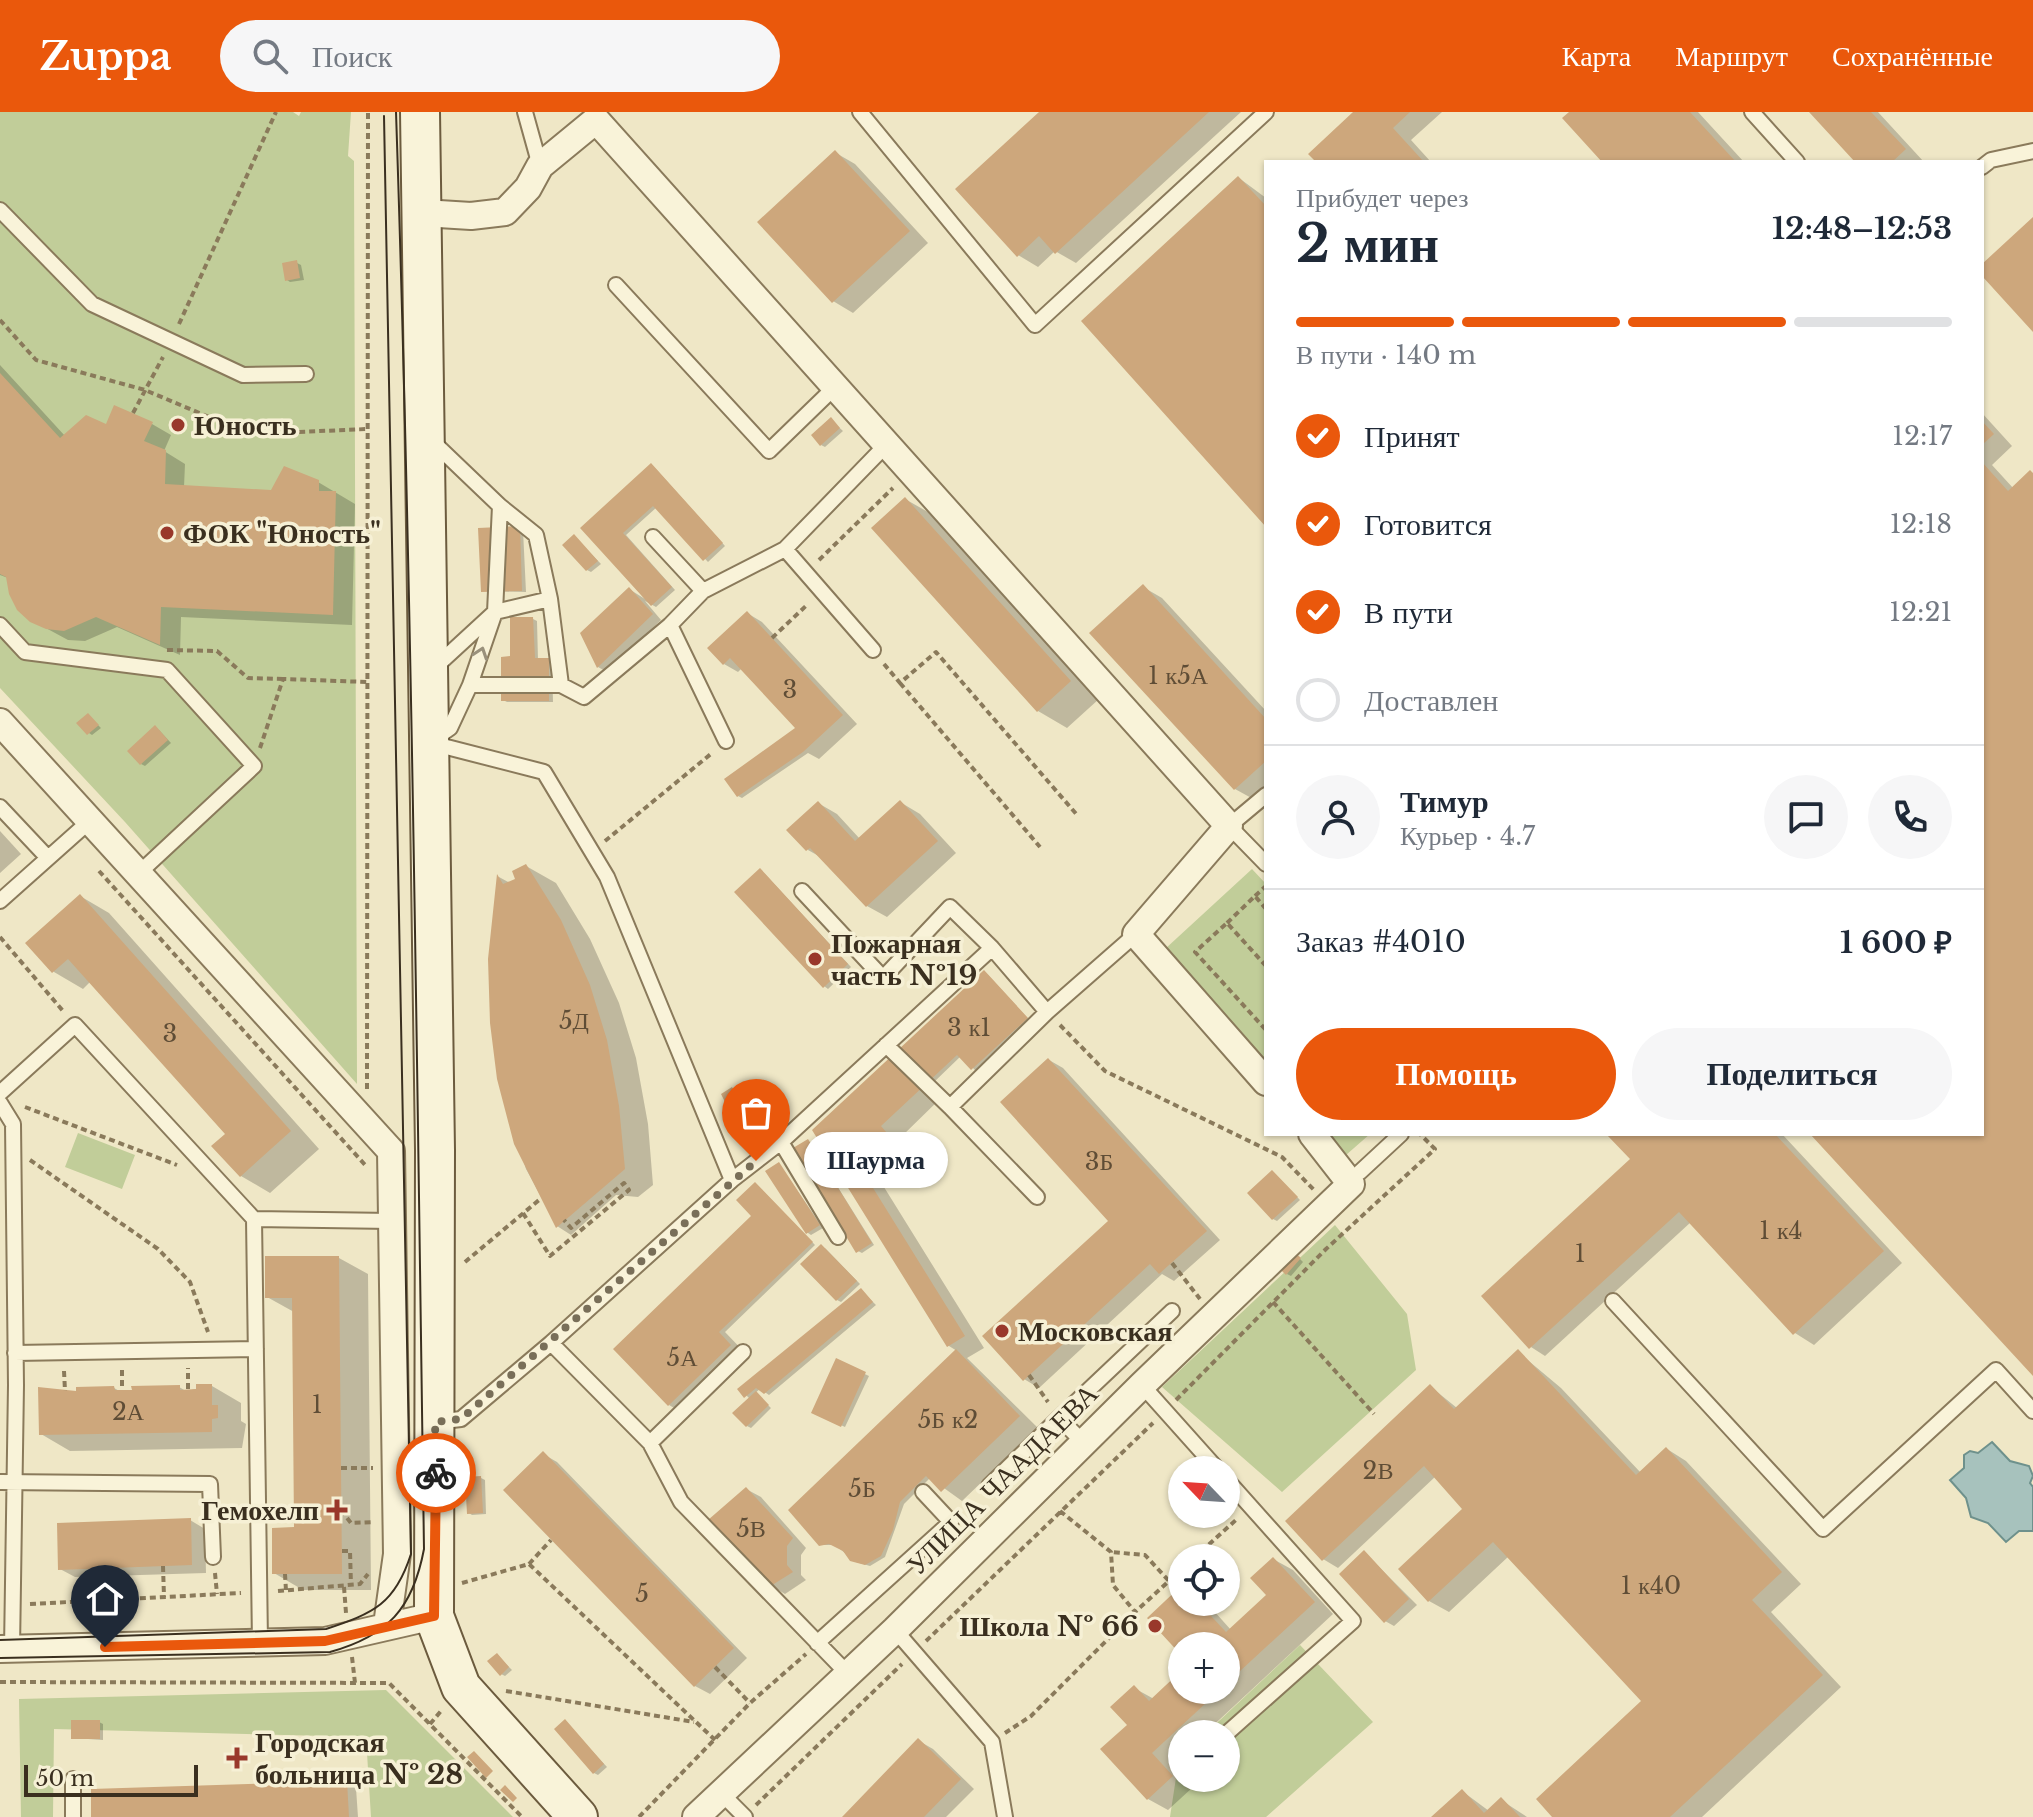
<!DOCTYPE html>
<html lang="ru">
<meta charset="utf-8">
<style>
:root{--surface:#fff;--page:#f6f6f7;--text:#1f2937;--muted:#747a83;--line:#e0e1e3;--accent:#ea580c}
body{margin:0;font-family:"Libre Baskerville",serif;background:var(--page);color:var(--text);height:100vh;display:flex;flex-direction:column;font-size:30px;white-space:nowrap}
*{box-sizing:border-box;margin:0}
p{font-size:26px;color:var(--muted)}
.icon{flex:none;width:44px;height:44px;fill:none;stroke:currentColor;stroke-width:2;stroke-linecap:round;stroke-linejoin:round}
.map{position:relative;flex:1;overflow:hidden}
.side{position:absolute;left:1264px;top:48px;width:720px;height:976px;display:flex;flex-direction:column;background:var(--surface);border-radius:0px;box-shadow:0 2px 6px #0004}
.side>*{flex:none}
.needle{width:52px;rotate:295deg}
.controls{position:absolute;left:1168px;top:1344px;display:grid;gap:16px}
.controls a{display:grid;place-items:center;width:72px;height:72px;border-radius:50%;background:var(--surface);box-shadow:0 2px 6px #0004;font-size:40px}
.scale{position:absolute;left:24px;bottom:20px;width:174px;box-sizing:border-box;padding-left:8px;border:4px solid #3a2f1f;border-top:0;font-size:22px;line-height:28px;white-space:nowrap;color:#3a2f1f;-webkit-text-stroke:6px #f6f0d5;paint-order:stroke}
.pin{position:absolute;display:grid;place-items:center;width:68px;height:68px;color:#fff;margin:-82px -34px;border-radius:50% 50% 50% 0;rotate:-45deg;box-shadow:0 0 8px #0007}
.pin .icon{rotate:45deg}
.courier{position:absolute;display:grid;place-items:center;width:80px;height:80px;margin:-40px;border:6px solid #ea580c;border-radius:50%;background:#fff;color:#222;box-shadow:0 2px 10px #0007}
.bubble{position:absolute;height:56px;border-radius:28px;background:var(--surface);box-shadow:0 2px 6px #0004;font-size:26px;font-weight:700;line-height:56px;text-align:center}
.head em{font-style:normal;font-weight:700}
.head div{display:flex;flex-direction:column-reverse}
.head{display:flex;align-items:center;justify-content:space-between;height:136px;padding:0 32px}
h1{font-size:52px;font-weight:700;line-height:60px}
.bar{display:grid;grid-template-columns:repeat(4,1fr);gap:12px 8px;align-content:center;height:96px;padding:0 32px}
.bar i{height:10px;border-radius:6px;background:var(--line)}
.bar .on{background:var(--accent)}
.bar p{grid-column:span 4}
.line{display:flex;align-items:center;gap:20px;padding:0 32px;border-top:2px solid var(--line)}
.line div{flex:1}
.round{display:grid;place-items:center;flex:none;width:84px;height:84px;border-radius:42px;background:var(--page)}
ol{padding:0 32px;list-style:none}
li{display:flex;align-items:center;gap:24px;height:88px}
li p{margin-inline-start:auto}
li .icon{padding:8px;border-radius:50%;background:var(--accent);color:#fff;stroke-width:4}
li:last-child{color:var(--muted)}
li i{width:44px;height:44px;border:4px solid var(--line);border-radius:50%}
.action{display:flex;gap:16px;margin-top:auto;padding:16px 32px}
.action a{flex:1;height:92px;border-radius:48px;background:var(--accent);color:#fff;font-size:32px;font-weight:700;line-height:92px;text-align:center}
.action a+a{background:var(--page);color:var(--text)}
header{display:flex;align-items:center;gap:48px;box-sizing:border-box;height:112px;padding:0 40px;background:var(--accent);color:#fff}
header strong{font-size:38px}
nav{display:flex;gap:44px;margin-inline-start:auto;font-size:28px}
.search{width:560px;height:72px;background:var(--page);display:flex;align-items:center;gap:20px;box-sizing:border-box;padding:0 28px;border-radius:44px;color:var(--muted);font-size:30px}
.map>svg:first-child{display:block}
</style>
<header>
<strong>Zuppa</strong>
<div class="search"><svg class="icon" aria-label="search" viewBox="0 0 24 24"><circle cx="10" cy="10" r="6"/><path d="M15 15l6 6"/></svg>Поиск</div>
<nav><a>Карта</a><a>Маршрут</a><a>Сохранённые</a></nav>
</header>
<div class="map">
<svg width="2033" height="1705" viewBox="0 0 2033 1705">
<rect width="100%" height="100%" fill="#efe7c6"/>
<path fill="#c1cd99" d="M0 0H293L299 4 301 0H351L348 44 354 49 357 972 125 710 0 576Z
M1252 757 1266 772V953L1165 837Z
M78 1021 135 1043 122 1077 65 1055Z
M1327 1022H1370L1346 1043Z
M1335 1113 1407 1202 1416 1258 1282 1380 1162 1275Z
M1300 1533 1373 1610 1266 1705H1170L1179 1646 1182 1643V1666H1226V1622H1205Z
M386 1578 513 1705H371L366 1625 54 1617 53 1705H21L19 1587Z"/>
<path fill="#a7c2bd" stroke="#6e918c" stroke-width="2" d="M1992 1330 2010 1349 2029 1354 2033 1364 2030 1371 2033 1375V1419H2019L2006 1430 1988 1411 1971 1405 1966 1386 1950 1368 1964 1356V1343L1970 1339 1978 1341Z"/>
<path fill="#0003" d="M1042 0H1241L1076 151 1055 139 1038 155 1018 143Z
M1356 0H1442L1411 28 1431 50H1319Z
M1572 0H1698L1744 50H1605Z
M1812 0H1878L1924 50H1858Z
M836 41 855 52 928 131 853 201 833 189Z
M1239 66 1266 86V410Z
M297 151 301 153 304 168 290 170 287 168Z
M0 253 65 324 107 314 152 312 171 323 164 339 185 352 184 375 272 380 318 370 355 392 352 513 181 505 180 543 117 515 85 529 68 528 31 508 8 466 0 463Z
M1982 301 2012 334 1992 353 2014 377 2033 362V1262L1813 1022H1982Z
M831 308 843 319 825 335 821 333Z
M655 356 725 434 708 450 657 395 626 423 675 478 656 495 645 489 661 508 607 560 598 555 583 522 629 477 645 487 582 416Z
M905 387 935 404 1099 587 1067 616 1038 599Z
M480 418H523L526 480 483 479Z
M574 424 601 452 591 460 587 458Z
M1143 475 1162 486 1266 599V678L1255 688 1235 677Z
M747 501 762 510 857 612 819 647 808 641 742 686 738 684 797 616 742 556 738 560 724 552Z
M533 507 537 509 538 548 552 550 553 590H507L503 588 512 546Z
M88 603 101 616 92 623 89 621Z
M159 618 171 631 145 654 141 652Z
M900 690 920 702 956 741 887 805 867 794 824 747 808 738 818 691 837 702 860 727Z
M0 719 21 742 0 761Z
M526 754 556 771 590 827 619 891 636 946 648 1012 653 1073 638 1085 616 1083 571 1123 557 1114 526 1057 499 967 490 847 499 765 510 771 518 768Z
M764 761 851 855 828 877 824 874Z
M80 784 109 801 319 1037 270 1081 241 1064 227 1022 91 869 83 877 54 860 28 831Z
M988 863 1030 909 976 959 961 944 932 972 943 984 900 1026 910 1039 879 1067 984 1236 967 1246 1038 1316 962 1389 930 1366 904 1392 885 1445 870 1454 856 1450 835 1433H820L957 1239 949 1234 815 1018Z
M1049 948 1063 956 1220 1128 1174 1169 1162 1162 1039 1276 1024 1267 1111 1109Z
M732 978 744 996 735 1001 731 999Z
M1609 1022H1782L1902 1151 1814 1233 1795 1221 1691 1110 1545 1244 1531 1235 1633 1047Z
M809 1029 874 1133 862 1141 858 1139Z
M779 1052 823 1116 811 1123 808 1121Z
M1273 1060 1300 1088 1277 1109 1273 1107Z
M759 1075 815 1133 725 1220 749 1245 688 1304 669 1293 754 1104Z
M825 1136 860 1172 841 1190 837 1188Z
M1295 1142 1303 1150 1291 1164 1287 1162Z
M339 1146 368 1162 371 1478H303L274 1461 296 1417 294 1200 267 1185Z
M862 1179 876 1193 769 1283 760 1277 755 1281 771 1296 751 1316 747 1314 750 1287 740 1277Z
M1518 1240 1561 1276 1641 1361 1667 1337 1686 1349 1801 1472 1771 1500 1841 1575 1702 1705H1555L1643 1589 1509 1444 1449 1500 1429 1489 1465 1397 1436 1364 1338 1456 1323 1447 1431 1275 1457 1296Z
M837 1249 869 1264 845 1315 813 1300Z
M212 1274 241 1291V1309L246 1312 242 1336 70 1339 41 1322 78 1281 114 1276 121 1280 179 1275 186 1279Z
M543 1342 557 1350 747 1546 710 1582 695 1574 506 1378Z
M481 1366 485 1368 486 1402 472 1403 469 1401Z
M746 1377 761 1385 806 1436 801 1443V1463L806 1468 785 1482 770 1473Z
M190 1408 205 1417 206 1461 75 1465 60 1457Z
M1365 1441 1417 1493 1394 1514 1385 1509Z
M1273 1447 1293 1458 1333 1502 1204 1622H1182V1642L1170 1653 1192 1676 1168 1698 1148 1687 1103 1637 1129 1613 1113 1595 1134 1576 1154 1587 1182 1561V1578H1226V1534H1182V1541L1150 1506 1182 1476V1490H1206L1231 1518 1269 1483 1253 1466Z
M497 1543 512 1558 505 1564 501 1562Z
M99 1610 103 1612V1628L73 1626Z
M565 1610 607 1655 598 1663 594 1661Z
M919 1629 933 1637 974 1677 946 1705H845Z
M347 1671 356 1676 358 1705H93Z
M1462 1679 1489 1699 1501 1688 1527 1705H1434Z"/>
<path fill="#cda77c" d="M1039 0H1209L1055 142 1039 124 1017 145 955 77Z
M1353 0H1410L1393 16 1424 50H1316L1308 42Z
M1569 0H1690L1736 50H1602L1562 6Z
M1809 0H1871L1906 37 1892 50H1855Z
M835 38 910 119 832 191 757 110Z
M1238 64 1266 94V415L1081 209Z
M2033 105V220L1982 164V152Z
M297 148 300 166 285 169 282 151Z
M0 261 60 326 86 303 106 312 114 293 153 310 144 329 166 338 165 372 271 378 284 354 319 368V379H336L333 503 161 495 160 533 96 505 64 519 46 517 30 510 17 498 9 482 6 465 0 462Z
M831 305 840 316 820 334 811 323Z
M1982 309 1994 322 1982 333Z
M1982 350 2008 379 2030 358 2033 361V1264L1810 1022H1982Z
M651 351 723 431 703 449 653 394 623 421 672 475 651 494 580 416Z
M905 385 1071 569 1037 600 871 416Z
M520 414 522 479 481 480 478 416Z
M574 422 598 449 586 459 562 433Z
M1143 472 1266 607V649L1234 678 1089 521Z
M629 475 653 502 597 556 580 521Z
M747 499 843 603 803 640 737 685 724 667 795 616 730 546 723 553 707 536Z
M510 505H533L535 546H549V589H501V545L510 544Z
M88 601 99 613 87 623 76 611Z
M155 613 168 628 140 653 127 639Z
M900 688 938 729 866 795 810 736 806 739 786 718 818 689 855 729Z
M526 752 561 808 590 873 607 928 619 994 625 1057 556 1116 514 1032 497 967 490 911 488 847 497 762 503 772 515 767 512 759Z
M760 756 848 852 823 876 734 780Z
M80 782 291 1019 240 1065 211 1034 225 1022 68 847 52 861 25 831Z
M984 858 1028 906 971 958 957 943 881 1014 892 1027 860 1055 965 1224 947 1235 812 1018Z
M1048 946 1207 1119 1159 1162 1150 1152 1023 1269 982 1224 1108 1109 1000 990Z
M732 975 742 994 730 1000 721 982Z
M1606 1022H1775L1884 1139 1793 1223 1679 1100 1529 1237 1481 1184 1630 1047Z
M808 1027 872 1131 856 1141 793 1036Z
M779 1050 820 1113 806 1122 765 1059Z
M1272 1058 1298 1085 1272 1108 1247 1081Z
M755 1070 813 1130 719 1220 731 1233 668 1294 613 1237 751 1104 736 1088Z
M821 1132 857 1169 836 1189 800 1152Z
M1291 1137 1301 1146 1286 1163 1276 1153Z
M265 1144H339L342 1462H272V1416L294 1415 292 1186H265Z
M861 1176 873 1190 764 1282 756 1276 744 1286 737 1277Z
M956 1237 1020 1304 941 1380 926 1364 900 1390 893 1418 881 1444 865 1453 850 1449 843 1439 829 1432 819 1434 788 1398Z
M1518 1237 1636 1363 1666 1335 1782 1460 1752 1488 1823 1563 1670 1705H1552L1536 1687 1641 1589 1493 1430 1428 1490 1398 1457 1462 1397 1424 1354 1322 1449 1285 1409 1430 1272 1454 1297Z
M836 1246 866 1260 841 1315 811 1301Z
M196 1272H212V1293H218V1306L212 1307V1320L39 1323 38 1275 76 1279V1275L114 1274 115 1278H132L131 1274 180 1273V1278L196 1277Z
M756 1279 769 1293 746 1315 732 1301Z
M543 1339 734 1536 694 1575 503 1378Z
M481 1364 483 1401 467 1402 465 1365Z
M746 1375 793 1426 787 1434V1453L793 1460 769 1475 708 1408Z
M191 1406 192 1453 58 1458 57 1411Z
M1364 1438 1409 1487 1384 1511 1339 1462Z
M1273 1445 1315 1490 1226 1572V1534H1182V1544L1147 1506 1182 1473V1490H1198L1226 1520 1266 1483 1250 1466Z
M497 1541 509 1555 500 1564 487 1549Z
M1182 1558V1578H1220L1152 1641 1173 1664 1147 1688 1100 1637 1127 1613 1110 1595 1134 1573 1149 1589Z
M565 1607 604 1652 593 1662 554 1617Z
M71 1608H100V1627H71Z
M918 1626 961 1667 924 1705H842Z
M474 1639 493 1659 486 1666 467 1645Z
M347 1669 349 1705H91V1677Z
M505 1673 517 1686 513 1690 500 1678Z
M1462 1677 1484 1701 1501 1685 1520 1705H1431Z"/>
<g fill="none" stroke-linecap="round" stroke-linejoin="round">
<g stroke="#8a7a5b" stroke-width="18">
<path id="lane" d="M525 0 540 54
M860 0 1035 213 1266 0
M1752 0 1797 50
M1982 55 1991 48 2033 39
M0 98 92 192 243 263 306 262
M616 173 769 339 835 275
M431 328 500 394 495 500 470 573 450 616 433 628
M653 425 703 479
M0 513 25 540 167 558 254 654 139 761
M873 538 785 437 886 333
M433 557 495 500 550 487
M470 573H561L550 487 536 423 500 394
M561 573 584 585 670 513
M726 629 670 513 703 479 785 437
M431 631 544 660 607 765 732 1068
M1266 683 1229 714 1266 752
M0 695 48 746
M802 779 883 866 950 795 992 836 1047 900 1136 822
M0 789 92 707
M886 933 950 995
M0 981 75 913 254 1107 260 1530
M0 991 13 1012 16 1273 12 1537
M781 1030 838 1125
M1360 1060 1401 1022
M1037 1085 950 995 1047 900
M254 1107 392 1109
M1613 1189 1823 1417 1996 1258 2033 1299
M551 1231 650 1331 681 1390 848 1562
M15 1241 256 1237
M1142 1273 1218 1358
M1059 1306 1172 1199
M435 1310 461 1307 551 1231 732 1068 781 1030 992 836
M650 1331 743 1240
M0 1370 210 1372 213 1445
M989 1374 1059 1306 1084 1331
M895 1518 992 1630 1005 1705
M817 1531 951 1410 923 1380
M1226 1622 1353 1509 1226 1367
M721 1681 745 1705
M73 1705V1667"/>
</g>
<g stroke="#8a7a5b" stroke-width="30">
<path id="street" d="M423 101 471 104 505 100 528 76 540 54 596 8 1229 714 1136 822 1266 970
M0 610 391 1039 397 1442 387 1513
M0 1537 325 1529 434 1504
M696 1705 895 1518 1142 1273 1351 1072 1312 1022"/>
</g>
<g stroke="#6c5b3e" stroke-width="42">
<path id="secondary" d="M420 0 435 1038 434 1504 461 1575 578 1705"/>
</g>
<path stroke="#8a7a5b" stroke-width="4" stroke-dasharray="6 4" stroke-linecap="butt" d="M0 208 36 248 145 278 249 322 368 317
M179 212 276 0
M133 301 163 245
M819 448 893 376
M772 526 808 492
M167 538 217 539 248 566 283 567
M884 552 900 571 936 540 1078 704
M900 571 1040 735
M260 636 283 567 367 570
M605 729 712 641
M99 759 367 1055
M1255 784 1266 774
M1227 811 1255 784 1266 797
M0 825 63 899
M1266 854 1227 811 1195 840 1266 918
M1060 913 1105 959 1282 1045 1314 1078
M367 977 368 0
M25 995 177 1053
M1361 1022H1362
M30 1048 158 1137 190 1170 208 1220
M523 1101 550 1144 629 1078 624 1071 571 1116 564 1108
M465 1150 539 1088
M1172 1151 1200 1187
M1273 1190 1374 1302
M122 1258V1278
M64 1259 65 1279
M1029 1263 1048 1290
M188 1277V1256
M1176 1288 1326 1137 1435 1037 1420 1022
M341 1356H373
M341 1398 351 1411 374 1410
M1060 1399 1111 1440 1113 1473 1135 1500 1169 1469 1145 1443 1111 1440
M342 1439H350L351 1474
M1194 1446 1237 1407
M529 1452 551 1428
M163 1454 164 1485
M215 1461 217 1482
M285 1462 286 1479
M1169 1469 1182 1457
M462 1471 529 1452 715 1628
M344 1475 346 1501
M278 1479 360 1472 368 1462
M30 1492 241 1481
M926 1529 1153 1311
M352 1545 355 1571
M715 1555 750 1591
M0 1570 389 1571 522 1705
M506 1579 694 1610
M430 1612 441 1599
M1005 1621 1031 1604 1135 1500
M756 1693 902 1552
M639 1705 750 1591 806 1542"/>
<use href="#lane" stroke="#f9f3d9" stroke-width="14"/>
<use href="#street" stroke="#f9f3d9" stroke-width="26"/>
<use href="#secondary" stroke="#f9f3d9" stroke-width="38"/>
<path stroke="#3a2f1f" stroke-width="2" d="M0 1528 326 1517C374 1501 395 1492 411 1442L384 4
M0 1546 330 1540C388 1524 413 1496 424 1437 417 958 412 479 396 0"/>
</g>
<defs><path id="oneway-chevron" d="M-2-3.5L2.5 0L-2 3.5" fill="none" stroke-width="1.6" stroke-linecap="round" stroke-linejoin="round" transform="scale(2)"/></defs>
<use stroke="#9a917c" href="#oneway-chevron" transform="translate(481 541) rotate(-71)"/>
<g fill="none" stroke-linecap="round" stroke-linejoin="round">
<path stroke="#796f59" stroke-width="8" stroke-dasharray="0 14.4" d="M436 1361 435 1310 461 1307 756 1049"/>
<path stroke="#ea580c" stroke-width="10" d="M105 1535 325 1529 434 1504 436 1361"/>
</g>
<g fill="#99382b" stroke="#f6f0d5" stroke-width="3">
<circle cx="178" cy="313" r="8"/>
<circle cx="167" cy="421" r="8"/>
<circle cx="815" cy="847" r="8"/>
<circle cx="1002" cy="1219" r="8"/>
<path d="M333 1386h8v8h8v8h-8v8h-8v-8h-8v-8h8z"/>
<circle cx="1155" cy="1514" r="8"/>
<path d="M233 1634h8v8h8v8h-8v8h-8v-8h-8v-8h8z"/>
</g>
<g text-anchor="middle" stroke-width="7" stroke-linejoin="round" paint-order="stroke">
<g font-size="24" fill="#5f4d36">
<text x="1178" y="572">1 к5А</text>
<text x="790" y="586">3</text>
<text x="574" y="917">5Д</text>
<text x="969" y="924">3 к1</text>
<text x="170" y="930">3</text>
<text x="1099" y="1058">3Б</text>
<text x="1781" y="1127">1 к4</text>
<text x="1580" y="1150">1</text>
<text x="682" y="1254">5А</text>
<text x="317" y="1301">1</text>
<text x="128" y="1308">2А</text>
<text x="948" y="1316">5Б к2</text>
<text x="1378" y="1367">2В</text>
<text x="862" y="1385">5Б</text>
<text x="751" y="1425">5В</text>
<text x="1651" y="1482">1 к40</text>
<text x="642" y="1490">5</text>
</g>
<g font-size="28" font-weight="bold" fill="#3a2f1f" stroke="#f6f0d5" text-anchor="start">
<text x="194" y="323">Юность</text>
<text x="183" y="431">ФОК "Юность"</text>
<text x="831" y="841">Пожарная<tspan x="831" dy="32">часть №19</tspan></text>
<text x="1018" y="1229">Московская</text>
<text x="319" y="1408" text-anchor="end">Гемохелп</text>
<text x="1139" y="1524" text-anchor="end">Школа № 66</text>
<text x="255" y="1640">Городская<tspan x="255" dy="32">больница № 28</tspan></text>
</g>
<g font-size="28" fill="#3a2f1f" stroke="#f6f0d5">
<text transform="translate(1002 1367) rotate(-45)" y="10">УЛИЦА ЧААДАЕВА</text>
</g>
</g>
</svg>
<div class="controls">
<a><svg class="needle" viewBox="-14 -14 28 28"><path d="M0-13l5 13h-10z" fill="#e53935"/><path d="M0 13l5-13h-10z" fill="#747a83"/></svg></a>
<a><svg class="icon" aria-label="locate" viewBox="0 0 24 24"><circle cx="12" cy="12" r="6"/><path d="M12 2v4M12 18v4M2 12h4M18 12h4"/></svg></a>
<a>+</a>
<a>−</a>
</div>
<div class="scale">50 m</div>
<div class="pin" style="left:756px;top:1049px;background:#ea580c"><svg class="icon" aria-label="bag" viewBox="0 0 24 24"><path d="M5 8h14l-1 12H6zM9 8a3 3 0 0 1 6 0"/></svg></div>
<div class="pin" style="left:105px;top:1535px;background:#1f2937"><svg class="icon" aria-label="home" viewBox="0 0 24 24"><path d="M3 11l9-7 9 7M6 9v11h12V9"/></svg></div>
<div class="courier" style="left:436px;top:1361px"><svg class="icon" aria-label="bike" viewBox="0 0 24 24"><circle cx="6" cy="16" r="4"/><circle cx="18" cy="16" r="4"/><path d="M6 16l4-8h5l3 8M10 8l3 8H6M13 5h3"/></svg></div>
<div class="bubble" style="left:804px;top:1020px;width:144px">Шаурма</div>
<section class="side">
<div class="head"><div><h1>2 мин</h1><p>Прибудет через</p></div><em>12:48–12:53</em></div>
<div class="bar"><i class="on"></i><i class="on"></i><i class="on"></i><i></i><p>В пути · 140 m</p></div>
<ol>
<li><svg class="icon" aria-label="check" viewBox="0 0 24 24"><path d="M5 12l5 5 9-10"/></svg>Принят<p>12:17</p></li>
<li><svg class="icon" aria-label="check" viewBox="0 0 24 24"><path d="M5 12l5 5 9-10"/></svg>Готовится<p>12:18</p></li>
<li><svg class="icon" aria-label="check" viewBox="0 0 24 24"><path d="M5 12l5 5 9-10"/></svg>В пути<p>12:21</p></li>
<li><i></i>Доставлен</li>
</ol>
<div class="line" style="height:144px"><a class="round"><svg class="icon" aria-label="person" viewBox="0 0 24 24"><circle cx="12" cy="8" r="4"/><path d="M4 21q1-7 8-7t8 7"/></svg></a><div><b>Тимур</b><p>Курьер · 4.7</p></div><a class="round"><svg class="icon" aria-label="chat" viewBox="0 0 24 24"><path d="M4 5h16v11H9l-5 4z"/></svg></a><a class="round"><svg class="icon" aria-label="phone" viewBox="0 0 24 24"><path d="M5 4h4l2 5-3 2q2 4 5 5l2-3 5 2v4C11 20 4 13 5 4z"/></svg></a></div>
<div class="line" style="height:104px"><div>Заказ #4010</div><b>1 600 ₽</b></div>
<div class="action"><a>Помощь</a><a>Поделиться</a></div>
</section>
</div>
